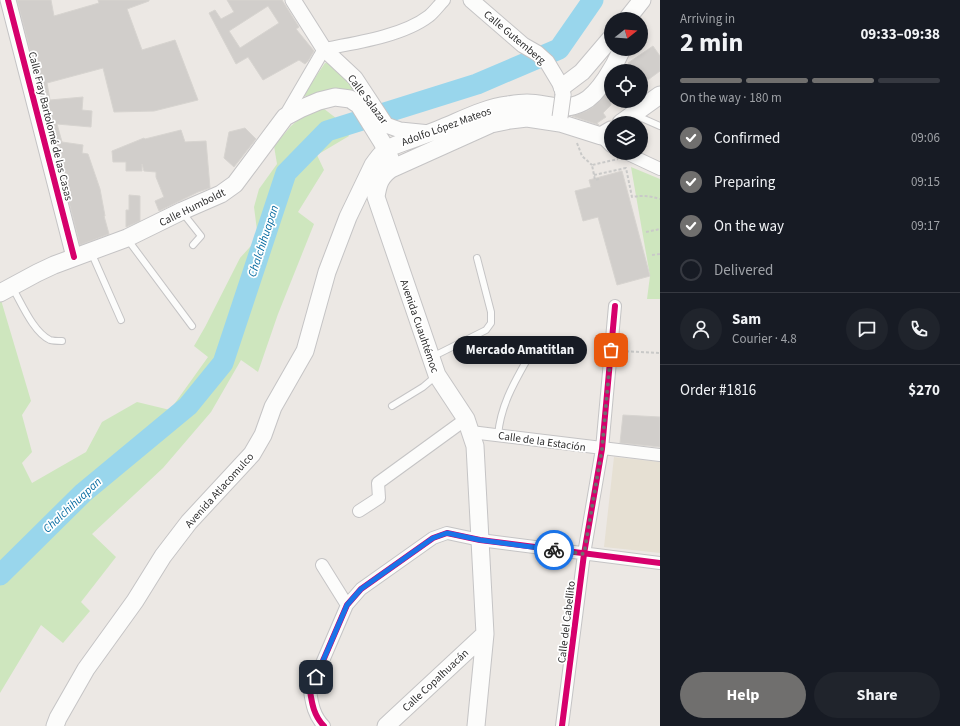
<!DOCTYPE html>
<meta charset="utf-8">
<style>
:root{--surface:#171b24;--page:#20242c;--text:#f1f3f6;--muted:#9ea1a6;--line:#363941;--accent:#706f6e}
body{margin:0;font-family:"Source Sans 3",sans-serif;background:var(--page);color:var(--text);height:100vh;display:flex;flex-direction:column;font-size:15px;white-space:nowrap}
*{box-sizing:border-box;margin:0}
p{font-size:13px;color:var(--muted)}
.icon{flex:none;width:22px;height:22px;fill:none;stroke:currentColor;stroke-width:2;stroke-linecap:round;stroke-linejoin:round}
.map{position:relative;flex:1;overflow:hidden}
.sheet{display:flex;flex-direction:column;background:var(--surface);width:300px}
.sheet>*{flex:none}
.needle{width:26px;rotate:73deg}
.buttons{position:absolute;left:604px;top:12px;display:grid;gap:8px}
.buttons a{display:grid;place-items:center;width:44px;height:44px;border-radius:50%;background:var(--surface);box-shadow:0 2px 6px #0003;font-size:20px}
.pin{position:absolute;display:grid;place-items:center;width:34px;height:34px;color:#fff;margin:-17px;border-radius:8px;box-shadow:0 2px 6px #0006}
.courier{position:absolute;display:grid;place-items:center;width:40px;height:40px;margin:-20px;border:3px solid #1a73e8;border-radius:50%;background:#fff;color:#222;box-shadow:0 1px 5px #0007}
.bubble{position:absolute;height:28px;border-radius:14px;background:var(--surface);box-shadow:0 2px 6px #0003;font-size:13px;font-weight:700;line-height:28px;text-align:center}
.summary em{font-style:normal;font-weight:700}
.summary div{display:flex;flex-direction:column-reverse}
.summary{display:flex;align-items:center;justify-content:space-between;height:68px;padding:0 20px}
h1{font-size:26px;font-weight:700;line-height:30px}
.bar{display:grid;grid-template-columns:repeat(4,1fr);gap:6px 4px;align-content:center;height:48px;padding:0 20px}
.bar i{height:5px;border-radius:3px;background:var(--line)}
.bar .on{background:var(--accent)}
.bar p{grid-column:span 4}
.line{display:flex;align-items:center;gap:10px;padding:0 20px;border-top:1px solid var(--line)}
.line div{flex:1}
.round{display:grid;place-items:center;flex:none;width:42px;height:42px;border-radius:21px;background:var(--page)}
ol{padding:0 20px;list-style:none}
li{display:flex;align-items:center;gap:12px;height:44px}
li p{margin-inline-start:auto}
li .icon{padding:4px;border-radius:50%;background:var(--accent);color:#fff;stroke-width:4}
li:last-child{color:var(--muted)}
li i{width:22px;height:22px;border:2px solid var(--line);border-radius:50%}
.action{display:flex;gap:8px;margin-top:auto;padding:8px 20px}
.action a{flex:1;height:46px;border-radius:24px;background:var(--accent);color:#fff;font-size:16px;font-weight:700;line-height:46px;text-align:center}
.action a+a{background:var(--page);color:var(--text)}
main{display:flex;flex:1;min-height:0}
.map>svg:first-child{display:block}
</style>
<main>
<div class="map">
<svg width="660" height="726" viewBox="0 0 660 726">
<rect width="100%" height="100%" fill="#ece8e4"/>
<path fill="#e6e0d3" d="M614 457 660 462V553L604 547Z"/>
<path fill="#cee6be" d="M325 63C340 63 349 81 358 93L336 89 302 97Z
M323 108 341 122 349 136 317 155 324 170 298 212 314 224 278 314 258 372 241 360 211 412 163 468 92 534 116 557 81 602 90 611 63 643 41 625 0 693V300H1L31 401 22 415 32 452 22 463 32 483 86 452 102 422 137 402 170 410 208 357 194 346 205 327 240 258 258 238 254 207 259 189 277 164 274 146 291 126 305 114Z
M631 167 660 179V299H647L650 276Z"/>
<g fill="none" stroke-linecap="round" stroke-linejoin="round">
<path stroke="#99d6ec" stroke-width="21" d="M0 575 83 493 188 406 223 363 286 173 327 131 477 84 559 49 593 0"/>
</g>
<path fill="#d1cecb" stroke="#d7d4d0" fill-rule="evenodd" d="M17 0H51L54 16 99 3 98 0H149V1L127 9 142 50 175 40 198 100 154 111 114 112 103 68 47 83 50 100 83 97 82 110 92 111 91 127 57 124 62 142 83 145 82 153 88 154 100 189 105 216H104L109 234 80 245Z
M227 0H282L299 27 296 29 314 51 308 61 305 64 299 60 263 80 248 57 236 64 209 13 215 10 221 19 234 12ZM268 6 279 23 240 48 229 31Z
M653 46 660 56V71L641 85V71H633L628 63Z
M611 89V105L603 113 606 117 597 123 599 125 572 116 587 111 594 106Z
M245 128 256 139 234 167 224 158 229 132Z
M181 130 185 142 206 141 210 188 198 192 159 211 155 201 164 197 156 177V172L144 171 142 164V171H126V162H113L112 151 144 138 145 139Z
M622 171 650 276 617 285 598 217 583 221 575 191 591 187 589 180Z
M129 195 140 196V221L126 227V210H129Z
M623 415 660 417V447L620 443Z"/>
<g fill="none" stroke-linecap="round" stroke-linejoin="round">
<g stroke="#c5c4c5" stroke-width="8">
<path id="service" d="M635 115 660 126
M182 212 201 236 193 245
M128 240 192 326
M91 252 121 320
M12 287C21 302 33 332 50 340 53 341 58 341 62 341
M432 357 486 330 491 323V312L477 258
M392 406 423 387 436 376
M498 435C501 402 517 378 533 349"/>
</g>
<g stroke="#c5c4c5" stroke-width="14">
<path id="minor" d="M285 116 324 49C356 43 403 36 429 16 435 11 439 5 444 0
M601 136 611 146
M626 153 660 169
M471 432 660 455
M359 511 379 498 378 483 466 419
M322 565 347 605
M324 726C314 716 312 704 310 691L347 605 361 589 433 538 447 533 480 540 660 563
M562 726 584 554 602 449 615 306"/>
</g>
<g stroke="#c5c4c5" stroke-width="17">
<path id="tertiary" d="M8 0 74 257
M293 0 324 49 355 78 386 125 400 130 430 133
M471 0 523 45 537 53 547 62 562 87 563 95"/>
</g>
<g stroke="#c5c4c5" stroke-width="19">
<path id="secondary" d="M627 19 642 0
M562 87 582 72 611 38
M621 123 660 95
M0 293 37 273 54 265 127 238 182 211 221 194 235 184 285 117 300 109 319 101 335 97 350 99 359 105 382 142 390 158
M55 726 58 718 86 669 135 601 163 556 189 522 252 454 263 435 273 407 305 351 327 272 348 217 373 165C378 158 383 151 391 147 408 140 426 135 442 128 464 119 485 108 508 105 514 104 521 103 527 103 547 103 562 113 583 102 599 94 615 65 622 49
M386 726 485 634
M476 726 485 634 475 446 466 419 437 375 376 197C378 184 380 177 391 169L491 124 510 120 527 118 560 123 601 136 611 130"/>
</g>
<path stroke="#c9c9c8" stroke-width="2" stroke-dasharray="3 2" stroke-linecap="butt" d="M577 143 582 156 592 165
M594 175 626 168 632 197C643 195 650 196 660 199
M599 179 595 180 592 165 618 159
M646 232 660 229
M652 255 660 254
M621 351 660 353"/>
<use href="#service" stroke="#fcfcfb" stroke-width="6"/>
<use href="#minor" stroke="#fcfcfb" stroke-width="12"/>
<use href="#tertiary" stroke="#fcfcfb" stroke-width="15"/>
<use href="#secondary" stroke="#fcfcfb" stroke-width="17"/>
<g stroke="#c5c4c5" stroke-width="17" stroke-linecap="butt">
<path id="tertiary-bridge" d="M560 117 563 95"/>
</g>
<use href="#tertiary-bridge" stroke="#fcfcfb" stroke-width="15"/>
<g stroke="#fff" stroke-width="8">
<path id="cycleway" d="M8 0 74 257
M324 726C314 716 312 704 310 691L347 605 361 589 433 538 447 533 480 540 660 563
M562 726 584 554 602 449 615 306"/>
</g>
<use href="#cycleway" stroke="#d6006c" stroke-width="6"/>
</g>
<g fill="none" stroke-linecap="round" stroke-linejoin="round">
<path stroke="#706f6e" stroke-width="4" stroke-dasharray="0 7.2" d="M554 550 584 554 602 449 611 350"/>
<path stroke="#1a73e8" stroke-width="5" d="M316 677 347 605 361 589 433 538 447 533 480 540 554 550"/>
</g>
<g text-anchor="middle" stroke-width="3.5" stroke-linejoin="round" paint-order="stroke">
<g font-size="11" fill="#2e2e2e" stroke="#fff">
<text transform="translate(515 37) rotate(40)" y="4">Calle Gutemberg</text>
<text transform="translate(368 99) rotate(53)" y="4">Calle Salazar</text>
<text transform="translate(51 126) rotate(76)" y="4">Calle Fray Bartolomé de las Casas</text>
<text transform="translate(446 126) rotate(-20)" y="4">Adolfo López Mateos</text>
<text transform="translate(192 207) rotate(-26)" y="4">Calle Humboldt</text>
<text transform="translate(420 326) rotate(71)" y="4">Avenida Cuauhtémoc</text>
<text transform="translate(542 441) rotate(8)" y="4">Calle de la Estación</text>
<text transform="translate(219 490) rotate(-48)" y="4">Avenida Atlacomulco</text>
<text transform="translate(566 622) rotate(-83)" y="4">Calle del Cabellito</text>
<text transform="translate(435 680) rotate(-43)" y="4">Calle Copalhuacán</text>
</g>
<g font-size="12" font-style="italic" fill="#0d6fa3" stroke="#fff">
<text transform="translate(263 241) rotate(-72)" y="4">Chalchihuapan</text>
<text transform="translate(72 505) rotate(-43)" y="4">Chalchihuapan</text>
</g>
</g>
</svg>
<div class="buttons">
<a><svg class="needle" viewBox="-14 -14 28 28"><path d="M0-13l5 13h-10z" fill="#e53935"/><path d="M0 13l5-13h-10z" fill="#9ea1a6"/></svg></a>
<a><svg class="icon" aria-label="locate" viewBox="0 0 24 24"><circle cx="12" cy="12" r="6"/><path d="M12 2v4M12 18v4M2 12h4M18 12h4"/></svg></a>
<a><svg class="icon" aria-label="layers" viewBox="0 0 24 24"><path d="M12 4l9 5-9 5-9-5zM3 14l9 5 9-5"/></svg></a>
</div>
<div class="pin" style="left:611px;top:350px;background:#ea580c"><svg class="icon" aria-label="bag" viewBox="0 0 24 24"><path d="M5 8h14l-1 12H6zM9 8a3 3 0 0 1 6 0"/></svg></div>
<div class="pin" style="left:316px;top:677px;background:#1f2937"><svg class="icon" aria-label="home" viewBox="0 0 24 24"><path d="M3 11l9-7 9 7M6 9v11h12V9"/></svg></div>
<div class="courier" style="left:554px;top:550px"><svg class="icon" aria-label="bike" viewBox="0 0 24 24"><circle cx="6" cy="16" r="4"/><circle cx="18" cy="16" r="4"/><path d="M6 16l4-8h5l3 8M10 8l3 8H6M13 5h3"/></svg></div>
<div class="bubble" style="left:453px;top:336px;width:134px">Mercado Amatitlan</div>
</div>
<section class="sheet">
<div class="summary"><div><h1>2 min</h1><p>Arriving in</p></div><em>09:33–09:38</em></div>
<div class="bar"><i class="on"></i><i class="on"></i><i class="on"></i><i></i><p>On the way · 180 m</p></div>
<ol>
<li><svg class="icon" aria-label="check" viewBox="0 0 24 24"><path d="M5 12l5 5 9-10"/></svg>Confirmed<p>09:06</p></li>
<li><svg class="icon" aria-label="check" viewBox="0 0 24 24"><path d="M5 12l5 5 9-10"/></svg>Preparing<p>09:15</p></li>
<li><svg class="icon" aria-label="check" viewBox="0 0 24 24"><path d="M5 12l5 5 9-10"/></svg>On the way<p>09:17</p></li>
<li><i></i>Delivered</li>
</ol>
<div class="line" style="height:72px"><a class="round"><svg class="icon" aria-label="person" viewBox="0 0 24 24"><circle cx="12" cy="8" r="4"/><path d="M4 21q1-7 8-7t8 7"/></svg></a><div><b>Sam</b><p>Courier · 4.8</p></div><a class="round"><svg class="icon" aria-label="chat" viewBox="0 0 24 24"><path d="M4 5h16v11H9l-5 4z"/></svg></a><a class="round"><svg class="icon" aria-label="phone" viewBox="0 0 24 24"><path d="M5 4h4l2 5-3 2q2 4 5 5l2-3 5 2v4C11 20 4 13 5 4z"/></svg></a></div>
<div class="line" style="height:52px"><div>Order #1816</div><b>$270</b></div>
<div class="action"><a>Help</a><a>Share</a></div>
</section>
</main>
